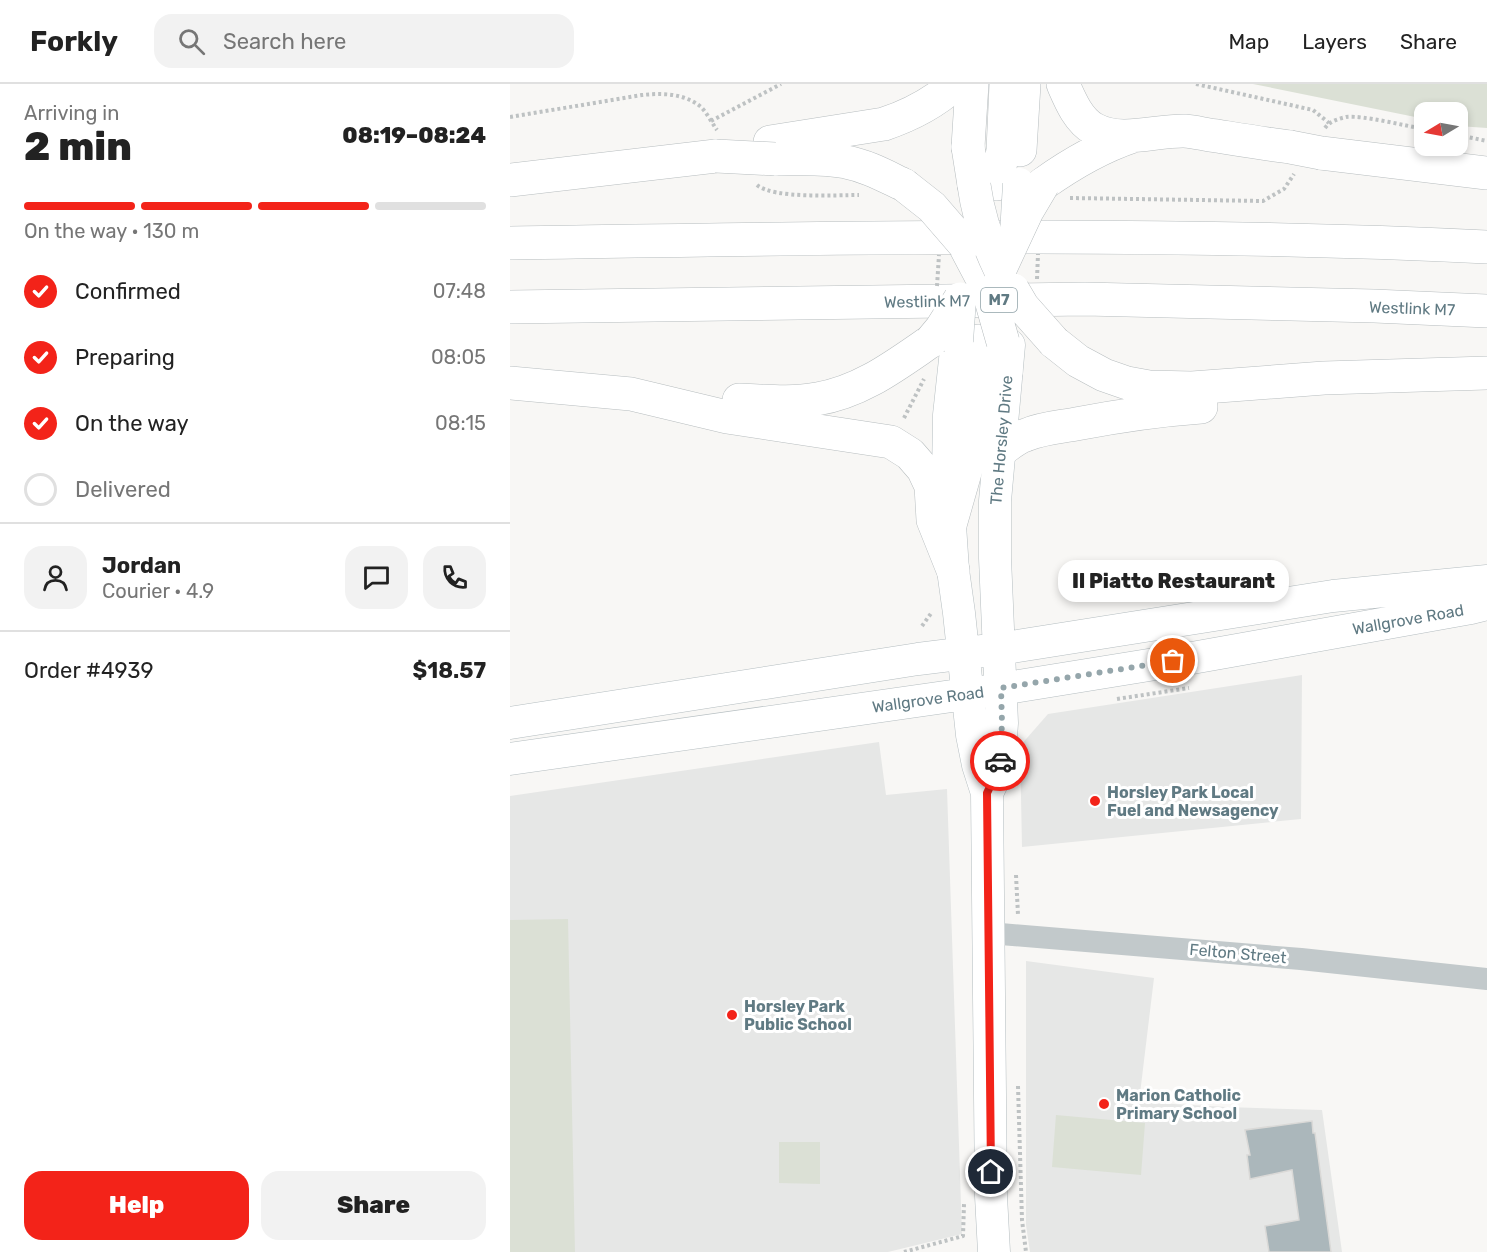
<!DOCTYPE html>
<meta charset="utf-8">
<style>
:root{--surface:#fff;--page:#f2f2f2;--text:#222;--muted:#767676;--line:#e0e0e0;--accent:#f32319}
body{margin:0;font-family:Rubik,sans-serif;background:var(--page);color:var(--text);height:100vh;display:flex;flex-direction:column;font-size:22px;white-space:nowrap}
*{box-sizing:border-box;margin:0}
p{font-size:20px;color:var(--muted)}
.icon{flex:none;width:33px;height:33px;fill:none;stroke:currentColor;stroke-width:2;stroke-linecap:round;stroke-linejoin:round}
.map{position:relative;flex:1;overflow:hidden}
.sheet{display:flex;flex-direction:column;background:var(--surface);width:510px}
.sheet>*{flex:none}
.needle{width:39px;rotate:260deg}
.buttons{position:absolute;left:904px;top:18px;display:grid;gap:12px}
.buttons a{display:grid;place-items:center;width:54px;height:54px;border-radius:12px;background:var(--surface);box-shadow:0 3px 9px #0003;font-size:30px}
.pin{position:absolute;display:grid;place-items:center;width:51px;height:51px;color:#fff;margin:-26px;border:3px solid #fff;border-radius:50%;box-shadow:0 2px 6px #0007}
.courier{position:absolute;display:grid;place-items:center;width:60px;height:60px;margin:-30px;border:4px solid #f32319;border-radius:50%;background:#fff;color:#222;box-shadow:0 2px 8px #0007}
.bubble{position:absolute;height:42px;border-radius:18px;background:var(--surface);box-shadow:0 3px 9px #0003;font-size:20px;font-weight:800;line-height:42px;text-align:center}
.headline em{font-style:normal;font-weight:800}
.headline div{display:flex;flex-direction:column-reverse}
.headline{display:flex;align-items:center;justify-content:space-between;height:102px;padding:0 24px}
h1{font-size:39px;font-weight:800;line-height:45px}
.bar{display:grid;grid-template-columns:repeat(4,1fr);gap:9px 6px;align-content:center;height:72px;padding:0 24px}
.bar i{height:8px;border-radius:4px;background:var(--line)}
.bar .selected{background:var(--accent)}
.bar p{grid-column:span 4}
.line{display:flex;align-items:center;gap:15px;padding:0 24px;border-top:2px solid var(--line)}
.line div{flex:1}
.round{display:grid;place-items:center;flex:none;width:63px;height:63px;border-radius:18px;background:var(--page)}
ol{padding:0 24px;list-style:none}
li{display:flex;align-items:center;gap:18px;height:66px}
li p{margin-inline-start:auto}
li .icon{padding:6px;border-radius:50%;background:var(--accent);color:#fff;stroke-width:4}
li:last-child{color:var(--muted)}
li i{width:33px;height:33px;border:3px solid var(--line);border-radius:50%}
.primary-button{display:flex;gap:12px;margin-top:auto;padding:12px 24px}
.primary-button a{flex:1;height:69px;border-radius:18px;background:var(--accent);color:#fff;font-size:24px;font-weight:800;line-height:69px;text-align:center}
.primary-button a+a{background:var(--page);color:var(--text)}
header{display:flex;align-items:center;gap:36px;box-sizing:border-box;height:84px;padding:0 30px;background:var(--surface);border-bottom:2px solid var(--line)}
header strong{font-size:28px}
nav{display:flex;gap:33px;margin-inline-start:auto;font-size:21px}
.search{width:420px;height:54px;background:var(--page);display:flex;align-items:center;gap:15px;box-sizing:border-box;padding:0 21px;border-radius:18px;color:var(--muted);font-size:22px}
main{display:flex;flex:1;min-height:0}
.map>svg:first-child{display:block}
</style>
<header>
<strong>Forkly</strong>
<div class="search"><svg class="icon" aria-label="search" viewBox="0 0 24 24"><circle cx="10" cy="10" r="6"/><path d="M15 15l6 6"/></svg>Search here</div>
<nav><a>Map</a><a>Layers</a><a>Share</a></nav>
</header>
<main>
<section class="sheet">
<div class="headline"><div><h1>2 min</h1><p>Arriving in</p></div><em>08:19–08:24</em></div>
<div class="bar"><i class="selected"></i><i class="selected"></i><i class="selected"></i><i></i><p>On the way · 130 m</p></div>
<ol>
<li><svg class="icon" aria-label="check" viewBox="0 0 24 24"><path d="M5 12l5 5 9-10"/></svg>Confirmed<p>07:48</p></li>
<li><svg class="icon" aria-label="check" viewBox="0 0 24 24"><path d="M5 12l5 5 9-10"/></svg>Preparing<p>08:05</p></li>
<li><svg class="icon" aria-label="check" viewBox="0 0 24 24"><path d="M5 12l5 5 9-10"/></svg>On the way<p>08:15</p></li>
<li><i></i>Delivered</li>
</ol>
<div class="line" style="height:108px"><a class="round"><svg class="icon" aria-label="person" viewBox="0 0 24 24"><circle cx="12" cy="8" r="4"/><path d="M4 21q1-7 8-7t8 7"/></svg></a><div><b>Jordan</b><p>Courier · 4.9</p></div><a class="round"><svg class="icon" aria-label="chat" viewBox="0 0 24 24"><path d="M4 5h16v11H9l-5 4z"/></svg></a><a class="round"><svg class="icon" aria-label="phone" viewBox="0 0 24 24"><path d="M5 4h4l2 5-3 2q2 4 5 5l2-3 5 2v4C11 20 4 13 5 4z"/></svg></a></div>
<div class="line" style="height:78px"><div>Order #4939</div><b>$18.57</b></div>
<div class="primary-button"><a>Help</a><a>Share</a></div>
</section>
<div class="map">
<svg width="977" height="1168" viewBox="0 0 977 1168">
<rect width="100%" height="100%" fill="#f8f7f5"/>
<path fill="#e6e7e6" d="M792 591 791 735 512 763 510 662 538 630Z
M369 658 376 711 437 705 452 1150 378 1168H0V712Z
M516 877 644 894 629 1018 716 1023 812 1026 832 1168H520L516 1141Z"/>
<path fill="#dbe0d5" d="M743 0H977V44L948 42V28H915V35Z
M58 835 65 1168H0V836Z
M546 1031 635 1039 631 1091 542 1083Z
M269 1058H310V1100L269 1099Z"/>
<path fill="#abb7bb" stroke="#dad9d7" stroke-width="1.5" d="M802 1037 803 1049H805L821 1168H759L755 1142 789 1136 782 1086 740 1095 737 1071H740L735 1046Z"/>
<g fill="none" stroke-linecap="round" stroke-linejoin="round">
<g stroke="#b4bdc0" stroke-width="33">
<path id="secondary" d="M447 257 439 331 438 393 440 441 443 486 449 529 462 651 468 681 477 709 481 1112 484 1168
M0 639 408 575 489 565 823 512 977 497
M0 675 491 605 682 574 961 524 977 520
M477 709 489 684 492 639 485 474V417L499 261"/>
</g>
<g stroke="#b5bcbf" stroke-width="34">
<path id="primary" d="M458 63 462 0
M510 66 514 0"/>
</g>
<g stroke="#b7bdbf" stroke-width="34">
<path id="highway" d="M553 0C560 16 568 36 584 45 612 60 646 46 675 47 686 48 697 51 707 52 732 56 756 60 780 63
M260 58 374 40C401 31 424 19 445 0
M458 63 464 101
M811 69 977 89
M265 75C289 75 313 73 336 78 357 82 375 92 394 101
M0 96 206 72
M487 100 493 66 496 0
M533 100C561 80 590 63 623 52
M0 159C326 154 652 147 977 163
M454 160 473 196 481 216
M0 223 575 215 864 222 977 227
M493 258 496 288
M544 258 568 277 594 291 617 299 639 303 682 304 814 294 977 289
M0 299 121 310 217 333 381 358 400 370 413 385 421 402 423 436 443 486
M229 316C255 317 281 320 307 315 351 308 386 281 421 257
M489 368C498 361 506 354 516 351 532 344 550 343 566 340 608 332 649 326 691 323
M440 441 458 378 468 257"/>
</g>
<path stroke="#bec2c3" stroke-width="4" stroke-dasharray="3 3" stroke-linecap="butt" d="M686 0 803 26 819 39
M0 33 132 11C152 9 174 9 191 23 197 29 202 39 207 46
M201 37 271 0
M815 44C820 37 828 35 836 33 853 31 895 42 915 45
M948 51 977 57
M247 101C264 115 325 111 349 111
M560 114 753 117 774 105 784 90
M394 334 414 295
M412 542 422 528
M607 615 679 604
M506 791 508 831
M508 1002 512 1136 516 1168
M394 1168 453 1152 454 1120"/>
<path stroke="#c2c9cb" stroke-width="22" d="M479 849 791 875 977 895"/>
<use href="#secondary" stroke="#fff" stroke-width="32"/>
<use href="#primary" stroke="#fff" stroke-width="33"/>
<use href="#highway" stroke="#fff" stroke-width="33"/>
<g stroke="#b4bdc0" stroke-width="33" stroke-linecap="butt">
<path id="secondary-bridge" d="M506 150 509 100
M447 257 450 215"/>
</g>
<g stroke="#b7bdbf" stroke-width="34" stroke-linecap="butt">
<path id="highway-bridge" d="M780 63 811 69
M206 72 265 75
M394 101 422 123 454 160
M464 101C468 131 477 158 490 185
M490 185 517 127 533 100
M503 206 513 223 544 258
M481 216 493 258
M421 257 431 245 450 215"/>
</g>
<path stroke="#bec2c3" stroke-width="4" stroke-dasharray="3 3" stroke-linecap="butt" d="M527 195 528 170
M427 202 429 171"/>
<use href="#secondary-bridge" stroke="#fff" stroke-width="32"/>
<use href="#highway-bridge" stroke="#fff" stroke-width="33"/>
</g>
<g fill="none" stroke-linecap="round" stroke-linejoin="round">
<path stroke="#95a6ab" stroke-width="6" stroke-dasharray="0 10.8" d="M490 677 492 639 491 604 663 577"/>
<path stroke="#f32319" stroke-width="8" d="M481 1088 477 709 489 684 490 677"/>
</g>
<g fill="#f32319" stroke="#fff" stroke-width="2">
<circle cx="585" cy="717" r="6"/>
<circle cx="222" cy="931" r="6"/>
<circle cx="594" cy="1020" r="6"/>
</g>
<g text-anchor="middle" stroke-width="6" stroke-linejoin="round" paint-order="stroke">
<rect fill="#fff" stroke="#90a2a8" stroke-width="1.5" x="471" y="204" width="36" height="24" rx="4.5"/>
<g font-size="15" font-weight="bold" fill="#607a83">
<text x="489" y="221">M7</text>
</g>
<g font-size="16" fill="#607a83" stroke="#fff">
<text transform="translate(417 217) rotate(-1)" y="6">Westlink M7</text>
<text transform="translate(902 224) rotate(2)" y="6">Westlink M7</text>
<text transform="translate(491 356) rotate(-85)" y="6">The Horsley Drive</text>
<text transform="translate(898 535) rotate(-10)" y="6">Wallgrove Road</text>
<text transform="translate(418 615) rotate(-8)" y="6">Wallgrove Road</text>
<text transform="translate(728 869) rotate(5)" y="6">Felton Street</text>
</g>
<g font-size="16" font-weight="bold" fill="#607a83" stroke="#fff" text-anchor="start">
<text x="597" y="714">Horsley Park Local<tspan x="597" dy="18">Fuel and Newsagency</tspan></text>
<text x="234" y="928">Horsley Park<tspan x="234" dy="18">Public School</tspan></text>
<text x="606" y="1017">Marion Catholic<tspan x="606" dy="18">Primary School</tspan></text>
</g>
</g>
</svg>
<div class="buttons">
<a><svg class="needle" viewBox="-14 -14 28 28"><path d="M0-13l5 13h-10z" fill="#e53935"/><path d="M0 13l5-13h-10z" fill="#767676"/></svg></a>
</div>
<div class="pin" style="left:663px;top:577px;background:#ea580c"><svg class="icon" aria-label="bag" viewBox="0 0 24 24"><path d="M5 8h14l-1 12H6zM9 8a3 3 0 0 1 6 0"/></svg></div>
<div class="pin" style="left:481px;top:1088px;background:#1f2937"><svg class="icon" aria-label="home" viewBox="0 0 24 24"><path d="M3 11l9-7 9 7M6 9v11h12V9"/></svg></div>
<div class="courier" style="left:490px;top:677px"><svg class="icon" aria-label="car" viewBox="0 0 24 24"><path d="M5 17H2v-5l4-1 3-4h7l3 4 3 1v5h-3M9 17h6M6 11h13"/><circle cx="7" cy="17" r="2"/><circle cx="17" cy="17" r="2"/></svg></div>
<div class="bubble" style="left:548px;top:476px;width:231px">Il Piatto Restaurant</div>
</div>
</main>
